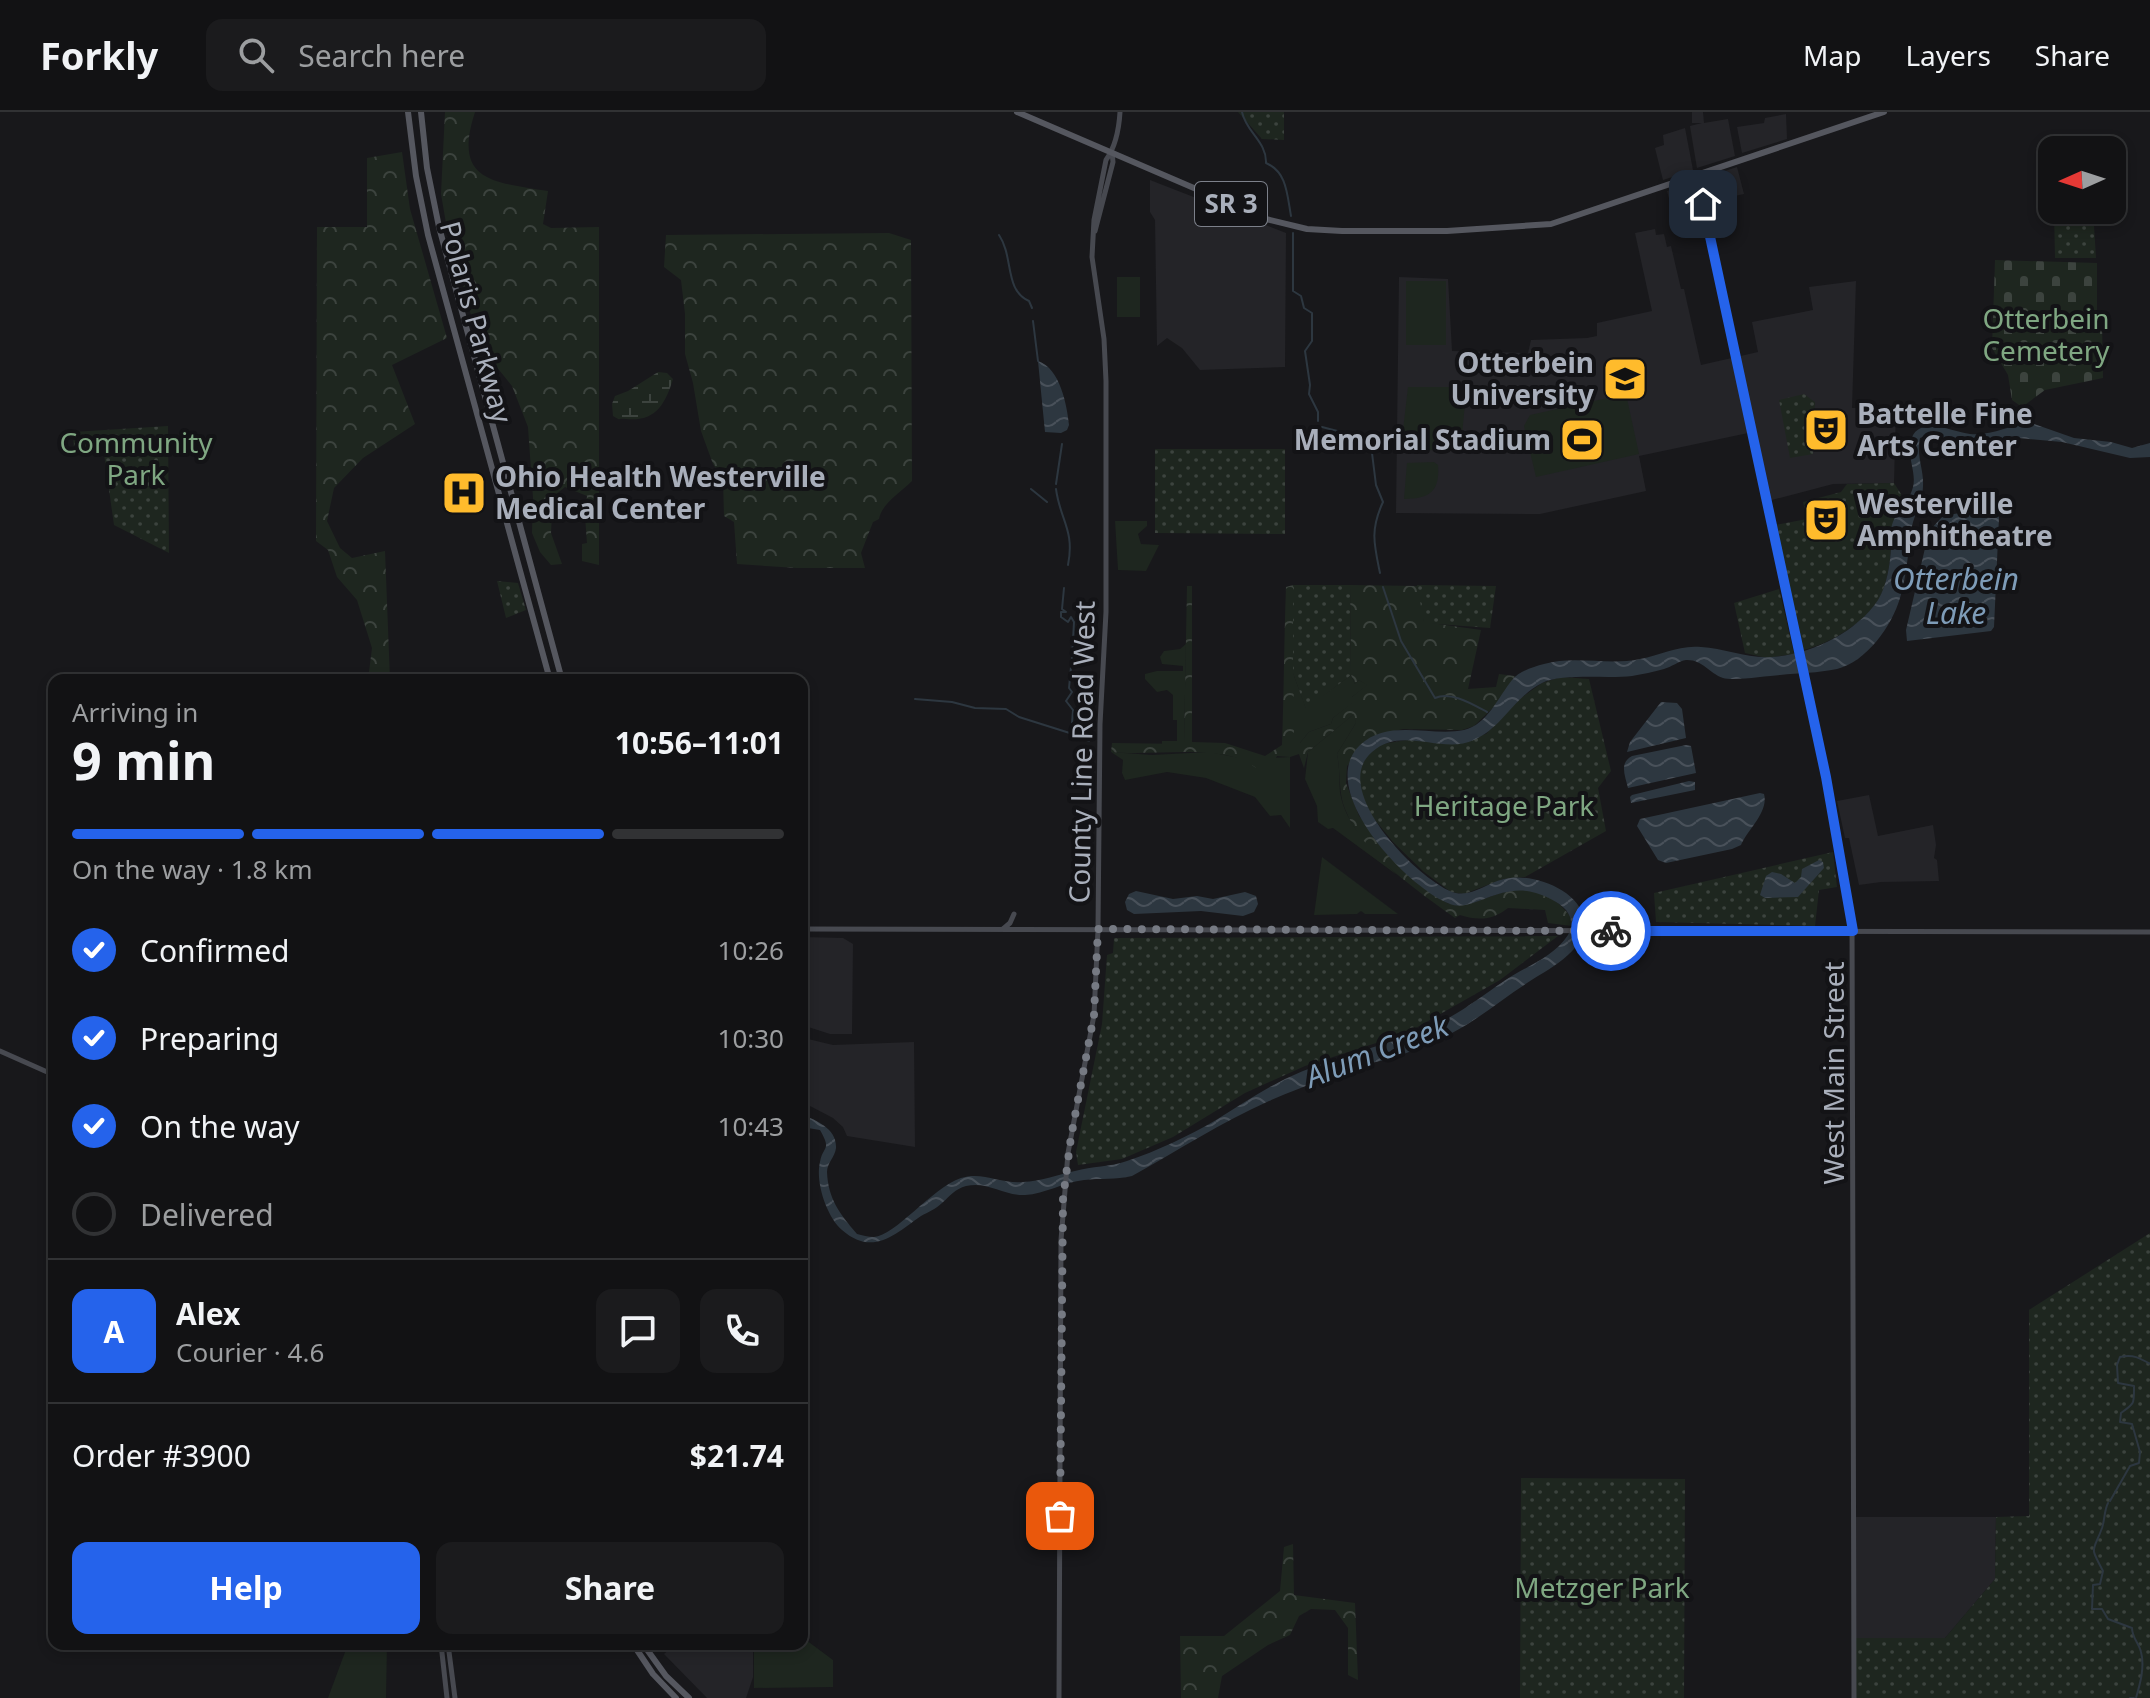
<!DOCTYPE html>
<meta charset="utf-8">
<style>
:root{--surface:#121214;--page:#1b1b1d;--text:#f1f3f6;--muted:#9c9ea0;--line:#313234;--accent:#2563eb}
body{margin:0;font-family:"Noto Sans",sans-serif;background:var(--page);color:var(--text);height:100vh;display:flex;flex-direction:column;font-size:30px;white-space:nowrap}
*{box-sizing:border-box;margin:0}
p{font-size:26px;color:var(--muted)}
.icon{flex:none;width:44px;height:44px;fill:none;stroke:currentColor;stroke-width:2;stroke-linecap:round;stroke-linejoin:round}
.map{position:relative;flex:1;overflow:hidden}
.drawer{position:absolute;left:48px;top:562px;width:760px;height:976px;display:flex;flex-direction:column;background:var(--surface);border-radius:16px;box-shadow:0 4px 12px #0003,0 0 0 2px var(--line)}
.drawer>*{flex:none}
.needle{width:52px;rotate:267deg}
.controls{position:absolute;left:2038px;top:24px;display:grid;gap:16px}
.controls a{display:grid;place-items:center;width:88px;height:88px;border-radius:16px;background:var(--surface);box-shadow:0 4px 12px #0003,0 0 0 2px var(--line);font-size:40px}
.pin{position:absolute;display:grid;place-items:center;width:68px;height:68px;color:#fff;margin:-34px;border-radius:16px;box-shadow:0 4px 12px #0006}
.courier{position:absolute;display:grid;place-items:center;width:80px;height:80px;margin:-40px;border:6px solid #2563eb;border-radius:50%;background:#fff;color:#222;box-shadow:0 2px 10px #0007}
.headline em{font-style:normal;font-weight:700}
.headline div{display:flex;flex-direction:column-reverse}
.headline{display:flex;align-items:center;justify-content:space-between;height:136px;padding:0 24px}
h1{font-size:52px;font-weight:700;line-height:60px}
.bar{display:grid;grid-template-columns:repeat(4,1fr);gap:12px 8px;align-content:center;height:96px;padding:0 24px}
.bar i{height:10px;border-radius:6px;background:var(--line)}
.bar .selected{background:var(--accent)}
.bar p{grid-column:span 4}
.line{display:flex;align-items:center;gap:20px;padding:0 24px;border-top:2px solid var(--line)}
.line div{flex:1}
.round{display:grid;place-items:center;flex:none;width:84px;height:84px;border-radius:16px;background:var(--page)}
ol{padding:0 24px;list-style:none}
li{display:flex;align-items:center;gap:24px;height:88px}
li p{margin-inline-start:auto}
li .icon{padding:8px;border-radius:50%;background:var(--accent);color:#fff;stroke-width:4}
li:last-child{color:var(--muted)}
li i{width:44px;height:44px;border:4px solid var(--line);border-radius:50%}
.primary-button{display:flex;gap:16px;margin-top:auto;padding:16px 24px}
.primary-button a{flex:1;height:92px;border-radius:16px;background:var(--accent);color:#fff;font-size:32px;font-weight:700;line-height:92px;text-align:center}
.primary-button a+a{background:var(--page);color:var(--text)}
header{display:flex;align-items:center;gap:48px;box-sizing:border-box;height:112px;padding:0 40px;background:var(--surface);border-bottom:2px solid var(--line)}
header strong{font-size:38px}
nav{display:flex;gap:44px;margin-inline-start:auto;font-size:28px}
.search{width:560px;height:72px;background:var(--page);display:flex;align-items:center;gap:20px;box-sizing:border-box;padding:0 28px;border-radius:16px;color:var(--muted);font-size:30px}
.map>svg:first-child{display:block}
</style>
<header>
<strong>Forkly</strong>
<div class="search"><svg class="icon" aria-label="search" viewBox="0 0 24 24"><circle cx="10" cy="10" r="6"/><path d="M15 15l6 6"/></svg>Search here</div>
<nav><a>Map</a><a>Layers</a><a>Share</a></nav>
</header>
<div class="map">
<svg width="2150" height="1586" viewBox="0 0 2150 1586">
<defs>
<pattern id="forest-crowns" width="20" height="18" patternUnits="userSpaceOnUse" patternTransform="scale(2)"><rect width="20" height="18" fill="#1e261f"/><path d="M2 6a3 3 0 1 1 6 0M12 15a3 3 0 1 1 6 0" fill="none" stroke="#3c433e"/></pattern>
<pattern id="wetland-marsh" width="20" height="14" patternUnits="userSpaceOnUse" patternTransform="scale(2)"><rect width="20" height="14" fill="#1e261f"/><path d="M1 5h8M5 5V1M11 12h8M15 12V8" fill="none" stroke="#3c433e"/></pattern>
<pattern id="cemetery-stones" width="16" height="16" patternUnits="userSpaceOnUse" patternTransform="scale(2)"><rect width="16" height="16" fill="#1e261f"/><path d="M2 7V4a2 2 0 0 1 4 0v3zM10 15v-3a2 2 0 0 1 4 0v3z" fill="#3c433e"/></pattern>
<pattern id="park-dots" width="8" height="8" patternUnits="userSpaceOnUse" patternTransform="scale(2)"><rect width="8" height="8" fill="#1e261f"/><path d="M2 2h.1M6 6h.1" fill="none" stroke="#3c433e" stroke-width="1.8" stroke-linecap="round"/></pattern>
<pattern id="water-waves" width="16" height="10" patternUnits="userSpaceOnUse" patternTransform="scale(2)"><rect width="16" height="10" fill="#2d3740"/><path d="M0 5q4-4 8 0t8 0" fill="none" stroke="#49515a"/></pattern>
</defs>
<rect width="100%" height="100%" fill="#18181b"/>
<path fill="#242428" d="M1692 0H1703L1704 11 1728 7 1735 44 1697 56 1690 14 1702 11H1692Z
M1786 2 1787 27 1742 41 1737 15 1764 11 1765 6Z
M1685 16 1693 58 1663 68 1655 36 1664 33 1663 23Z
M1737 55 1744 82 1706 90 1701 67Z
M1150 68 1286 121 1285 255 1200 258 1182 236 1167 226 1157 234 1155 108 1150 100Z
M1694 70 1698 87 1686 90 1689 105 1675 109 1667 79Z
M1655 117 1656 123 1664 122 1667 135 1671 134 1681 177H1684L1701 253 1758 240 1752 210 1813 198 1809 175 1856 169 1852 296H1896L1894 371 1833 372 1768 389 1753 320 1639 344 1646 379 1540 402 1396 401 1399 165 1448 167 1452 239 1528 241 1531 228 1587 226 1597 224V211L1652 199 1635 121Z
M1869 683 1878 724 1933 713 1936 733 1934 746 1937 748 1939 769 1881 770 1859 773 1849 726H1845L1837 689Z
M802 825 843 826 853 832 852 922H830L802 913Z
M808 927 833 933 914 930 915 1035 847 1024 843 1015 833 1006 810 994Z
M1855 1405H1996L1995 1467 1945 1526H1855Z
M675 1532H753V1565L746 1586H707L664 1542Z"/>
<path fill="#1e261f" d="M1117 165H1140V205H1117Z
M1406 169H1446V233H1406Z
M1408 275H1450L1465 292 1461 333 1414 341 1402 327Z
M1626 282 1639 342 1536 365 1524 314 1530 303Z
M1434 350 1438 353C1440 379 1430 387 1404 387L1407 351Z
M1115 409H1147V414L1138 422 1141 432 1159 433 1146 459 1118 458Z
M1186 532 1184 632H1162V629H1177V608H1173V583L1167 578 1157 580 1145 567V562L1157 559H1183V554L1162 552 1160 545 1164 539 1180 537Z
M1293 561 1306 596 1351 563 1355 572 1359 568 1368 573 1352 585 1353 591 1333 606 1331 612 1309 620 1300 631H1293Z
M1355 601 1356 611 1337 642C1340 655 1339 667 1340 680 1345 714 1375 739 1397 763L1333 716 1328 717 1318 710 1317 694 1305 667 1308 640Z
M1111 640 1152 643 1209 640 1245 647 1290 645V716L1281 703 1270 704 1255 685 1206 666 1167 660 1125 668 1122 661 1123 648Z
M1322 745 1398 802H1365L1361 799 1357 802 1314 803Z
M802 1525 833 1548V1575L754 1576V1532H802Z
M348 1532 387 1533 386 1586H328Z"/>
<path fill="url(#forest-crowns)" d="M445 0H475C452 70 494 70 548 79L543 112 551 116 599 115V453L582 449V432L587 431 585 404 587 384 565 375 549 388 552 400 551 421 562 452 551 453 540 440 532 421 533 386 528 315 512 274 479 233 446 111 441 82Z
M402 40 410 97 447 226 392 253 415 312 363 346 334 376 327 409 340 436 352 446 385 439 390 568H368L372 536 357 488 337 465 328 438 316 429 317 115H367V46Z
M889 121 911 128 912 369C900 381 882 391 879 407L873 410 861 441 865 456H797L737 452 734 410 724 404 723 367 713 352 701 319 693 271 685 242V202L681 168 664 155 666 123Z
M1293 473 1294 631H1300L1309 620 1331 612 1333 606 1352 591V585L1367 573 1359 568 1355 572 1351 563 1350 473 1420 474 1424 510 1481 518 1468 577 1496 575 1499 562 1515 564 1499 590 1474 614 1462 618 1403 617 1374 624 1347 654 1346 671 1359 704 1447 791C1485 801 1514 754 1560 793 1567 800 1571 803 1572 814L1548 811 1545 798 1508 796C1493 808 1479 809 1460 803L1455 806C1417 778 1363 743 1345 697 1338 680 1341 660 1337 642L1356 611 1354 602 1308 640 1304 656 1299 642 1290 645 1277 644 1271 654 1256 656C1224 630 1153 645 1111 640L1112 631 1184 632 1187 474H1192V630L1225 631 1265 644 1282 633C1284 580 1284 529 1286 475Z
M1293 1432 1294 1483 1355 1491 1358 1568 1348 1563V1516L1335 1498 1311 1497 1299 1504 1290 1523 1268 1533 1222 1564 1218 1586H1181L1180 1524H1224L1280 1479 1284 1435Z"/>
<path fill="url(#wetland-marsh)" d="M658 260 667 261 673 267C665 293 655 310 626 307 614 306 624 310 613 304L612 292 615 284 628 279Z"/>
<path fill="url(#cemetery-stones)" d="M1995 148 2097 151V209L2102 210 2103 266 2045 278 2022 295 2012 288 2008 263 1992 236Z"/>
<path fill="url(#park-dots)" d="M1238 0H1284V28L1262 27Z
M2054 98H2093L2096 146H2055Z
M1804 282 1815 290 1813 342 1790 346 1779 288Z
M168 314 169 441 114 413 104 342 74 343 73 320Z
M1155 337H1285V422L1155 421Z
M1894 371 1901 382 1904 412 1881 431 1891 436C1890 452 1887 471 1880 485 1866 510 1830 532 1803 538L1775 413 1807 407 1803 390 1841 380 1847 372Z
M497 469 518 471 526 498 506 506Z
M1293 473H1350L1351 563 1306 597 1293 561Z
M1417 473 1496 474 1490 516 1424 511Z
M1779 477 1794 542 1767 546 1745 541 1734 491Z
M1561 565 1589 567 1611 659 1598 676 1606 719 1525 765 1503 767 1464 782 1451 780 1424 760 1393 730 1371 703 1360 680V657L1368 642 1382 632 1413 627 1445 632 1486 622 1521 586 1542 571Z
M1833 740 1837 775 1819 778 1815 814 1656 810 1654 781Z
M1558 824 1500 868 1407 921 1305 954 1245 981 1173 1025 1122 1047 1078 1053 1076 1040 1102 912 1107 843 1113 841 1114 826Z
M2150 1121V1586H1854L1855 1526H1945L1995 1467 1996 1405 2029 1404V1198Z
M1521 1366 1685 1367 1684 1586H1520Z"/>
<path fill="url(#water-waves)" d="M1038 249C1060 256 1067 293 1069 313L1067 318 1061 321 1045 320Z
M2031 311 2074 326 2111 330 2132 336 2150 331V345L2130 346 2062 330 2019 326 2010 330 2009 339 2005 340 1997 329 1973 332 1928 323 1920 326C1916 344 1924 357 1923 374 1923 388 1915 401 1912 414 1908 438 1907 463 1900 486 1892 514 1866 550 1837 557 1818 561 1798 561 1780 563 1766 564 1734 569 1723 566 1709 561 1702 547 1686 548 1679 549 1671 555 1664 557 1654 560 1642 562 1632 564 1607 567 1562 561 1542 571 1515 584 1502 616 1474 628 1442 643 1402 613 1372 640 1329 677 1415 764 1450 779 1469 788 1486 771 1504 767 1530 760 1580 777 1584 808 1588 839 1548 857 1527 871 1502 887 1479 907 1452 921 1429 932 1401 945 1376 950 1368 952 1359 951 1351 953 1344 956 1337 962 1329 965 1309 973 1289 980 1269 989 1222 1010 1177 1039 1132 1064 1115 1068 1101 1066 1084 1068 1064 1070 1045 1082 1025 1083 1004 1084 988 1069 966 1074 955 1077 950 1084 942 1091 936 1097 928 1100 921 1104 895 1122 873 1145 842 1118 827 1105 815 1070 820 1050 823 1033 832 1039 820 1018L802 1015V1002C816 1009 837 1016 836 1036 835 1045 827 1051 827 1060 828 1087 840 1102 857 1122 862 1123 868 1125 874 1125 895 1124 932 1076 961 1066 982 1059 1001 1072 1023 1070 1041 1069 1057 1063 1075 1059 1092 1054 1110 1055 1127 1049 1157 1039 1189 1024 1216 1008 1239 994 1261 979 1285 967 1331 945 1382 935 1428 916 1457 904 1479 886 1504 869 1526 854 1553 846 1568 823 1573 814 1572 806 1566 798 1557 789 1548 785 1536 781 1500 770 1472 801 1450 792 1407 776 1314 677 1360 633 1388 606 1431 625 1464 618 1487 613 1499 584 1512 568 1519 559 1533 555 1544 552 1575 543 1608 554 1640 547 1662 543 1678 533 1701 535 1724 536 1749 547 1771 545 1810 543 1856 521 1878 488 1887 473 1890 453 1891 436L1879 428 1885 421 1891 419C1892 401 1909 392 1913 375 1917 359 1905 342 1912 325 1922 304 1953 320 1970 322 1992 324 2009 313 2031 311Z
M1982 397 1999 405 1994 515 1991 519 1907 529 1906 518 1929 419 1943 404Z
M1661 590 1677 591 1682 597 1686 626 1627 640 1630 630Z
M1686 633 1691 634 1696 661 1628 676C1625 663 1619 651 1632 644Z
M1689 669 1695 670V678L1631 691 1630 685 1632 683Z
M1760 681 1764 682C1769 700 1747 718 1741 733L1732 737 1666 751 1658 748 1637 714 1640 707Z
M1819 748 1823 750 1824 756 1798 785 1765 786 1760 783 1766 764 1772 760 1781 762 1795 771 1801 765 1802 757Z
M1136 779 1173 787 1197 784 1213 787 1245 780 1256 784 1258 792 1254 800 1243 804 1201 799 1134 802 1127 798 1125 790 1129 782Z"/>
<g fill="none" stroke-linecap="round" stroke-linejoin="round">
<path stroke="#2d3740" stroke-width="2" d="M1242 0C1246 20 1267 30 1266 51 1287 60 1287 82 1291 104
M1293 121V179L1301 184 1304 196 1312 201V229L1305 239 1310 273 1309 282 1318 300V309
M999 123C1014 145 1004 178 1029 189L1032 196
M1033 209 1038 249
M1322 315 1345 321 1372 341 1376 373 1383 390C1370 418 1374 432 1380 461
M1056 372 1062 332
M1031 377 1047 390
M1056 377C1060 408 1075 418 1068 453
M1383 475 1401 529 1435 586C1451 579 1472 592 1487 600
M1064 476 1062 497 1066 500H1061V505L1068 510 1071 505 1074 510 1072 546
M1071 555 1069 576 1072 580 1066 589 1073 598 1072 611 1076 623 1089 629
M915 587 952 590 975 596 1006 597 1019 605 1076 623
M2110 1389 2130 1354 2139 1351 2140 1340 2132 1312 2120 1310 2121 1301C2135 1291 2134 1292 2134 1274L2118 1271 2117 1253 2120 1245C2133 1242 2140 1246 2150 1252
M2108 1391C2104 1399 2105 1407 2102 1416 2093 1441 2089 1433 2103 1459L2100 1472 2093 1473 2092 1497H2102L2108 1507 2132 1516C2132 1526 2139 1531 2141 1540 2145 1555 2140 1572 2136 1586
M2130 1586H2134"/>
<path stroke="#474950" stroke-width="5" d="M1697 64 1820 637 1852 806 1854 1586
M1095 119 1113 50 1112 40
M802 817 2150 820
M1003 817 1010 811 1014 802
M0 939 54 963
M441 1532 447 1586
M448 1532 455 1586
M1059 1586 1061 1128 1068 1041 1094 903 1098 817 1100 612 1106 500V269L1104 227 1092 145 1094 108 1106 48C1116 34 1119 17 1120 0"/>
<path stroke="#55575f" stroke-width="6" d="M408 0 416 64 428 123 550 568
M421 0 427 56 439 115 562 568
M1017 0 1266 107 1307 117 1342 119H1447L1551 112 1884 0
M633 1532 653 1562 676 1586
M643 1532 666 1564 689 1586"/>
</g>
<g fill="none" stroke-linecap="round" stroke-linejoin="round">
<path stroke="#767a83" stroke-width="8" stroke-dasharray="0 14.4" d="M1060 1404 1063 1087 1071 1025 1094 903 1098 817 1611 819"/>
<path stroke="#2563eb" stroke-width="10" d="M1611 819H1853L1826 665 1703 92"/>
</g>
<defs>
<g id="university-square" transform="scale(2.3)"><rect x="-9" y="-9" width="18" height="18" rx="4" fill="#ffbb2c" stroke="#131316"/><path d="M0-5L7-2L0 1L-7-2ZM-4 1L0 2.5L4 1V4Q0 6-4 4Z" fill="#111"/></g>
<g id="theatre-square" transform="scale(2.3)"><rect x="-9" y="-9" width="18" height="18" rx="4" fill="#ffbb2c" stroke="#131316"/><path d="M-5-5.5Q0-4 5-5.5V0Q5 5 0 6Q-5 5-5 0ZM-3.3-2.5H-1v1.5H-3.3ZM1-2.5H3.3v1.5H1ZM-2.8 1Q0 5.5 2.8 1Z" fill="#111"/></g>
<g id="stadium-square" transform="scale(2.3)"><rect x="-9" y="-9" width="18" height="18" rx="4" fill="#ffbb2c" stroke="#131316"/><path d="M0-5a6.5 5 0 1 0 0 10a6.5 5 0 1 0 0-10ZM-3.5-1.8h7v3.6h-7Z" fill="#111"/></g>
<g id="hospital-square" transform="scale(2.3)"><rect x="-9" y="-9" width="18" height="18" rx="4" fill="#ffbb2c" stroke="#131316"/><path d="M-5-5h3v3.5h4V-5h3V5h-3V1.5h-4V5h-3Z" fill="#111"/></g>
</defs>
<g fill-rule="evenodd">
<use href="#university-square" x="1625" y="267"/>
<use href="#theatre-square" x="1826" y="318"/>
<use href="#stadium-square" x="1582" y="328"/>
<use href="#hospital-square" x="464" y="381"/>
<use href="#theatre-square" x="1826" y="408"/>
</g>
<g text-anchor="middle" stroke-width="8" stroke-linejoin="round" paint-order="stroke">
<rect fill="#131316" stroke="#7c808a" stroke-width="2" x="1195" y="70" width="72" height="44" rx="6"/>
<g font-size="26" font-weight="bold" fill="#a9afbb">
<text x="1231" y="101">SR 3</text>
</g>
<g font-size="28" fill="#7fa782" stroke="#131316">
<text x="2046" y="217">Otterbein<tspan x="2046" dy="32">Cemetery</tspan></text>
<text x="136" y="341">Community<tspan x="136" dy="32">Park</tspan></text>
<text x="1504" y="704">Heritage Park</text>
<text x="1602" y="1486">Metzger Park</text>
</g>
<g font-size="28" fill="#a9afbb" stroke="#131316">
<text transform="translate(476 210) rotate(75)" y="10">Polaris Parkway</text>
<text transform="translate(1082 640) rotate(-89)" y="10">County Line Road West</text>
<text transform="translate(1834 961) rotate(-90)" y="10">West Main Street</text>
</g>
<g font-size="28" font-weight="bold" fill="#a9afbb" stroke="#131316" text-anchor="start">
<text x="1594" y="261" text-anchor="end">Otterbein<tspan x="1594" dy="32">University</tspan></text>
<text x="1857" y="312">Battelle Fine<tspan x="1857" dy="32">Arts Center</tspan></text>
<text x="1551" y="338" text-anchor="end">Memorial Stadium</text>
<text x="495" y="375">Ohio Health Westerville<tspan x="495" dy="32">Medical Center</tspan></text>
<text x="1857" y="402">Westerville<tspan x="1857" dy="32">Amphitheatre</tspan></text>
</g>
<g font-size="30" font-style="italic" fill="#7e9cb8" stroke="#131316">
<text x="1956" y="478">Otterbein<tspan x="1956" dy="34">Lake</tspan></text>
<text transform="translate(1377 940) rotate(-21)" y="10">Alum Creek</text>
</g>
</g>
</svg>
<div class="controls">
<a><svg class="needle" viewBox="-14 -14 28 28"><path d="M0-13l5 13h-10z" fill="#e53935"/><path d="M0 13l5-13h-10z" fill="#9c9ea0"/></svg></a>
</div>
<div class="pin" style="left:1060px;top:1404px;background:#ea580c"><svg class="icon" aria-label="bag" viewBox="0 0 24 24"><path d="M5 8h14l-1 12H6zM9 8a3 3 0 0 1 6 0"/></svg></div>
<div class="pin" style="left:1703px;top:92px;background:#1f2937"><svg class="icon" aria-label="home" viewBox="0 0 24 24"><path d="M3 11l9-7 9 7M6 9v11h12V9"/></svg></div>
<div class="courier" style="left:1611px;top:819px"><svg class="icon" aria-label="bike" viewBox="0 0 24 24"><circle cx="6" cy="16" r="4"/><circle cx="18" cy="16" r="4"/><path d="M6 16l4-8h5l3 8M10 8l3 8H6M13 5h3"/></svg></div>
<section class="drawer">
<div class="headline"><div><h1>9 min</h1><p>Arriving in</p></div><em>10:56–11:01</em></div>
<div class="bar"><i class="selected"></i><i class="selected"></i><i class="selected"></i><i></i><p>On the way · 1.8 km</p></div>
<ol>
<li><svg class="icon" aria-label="check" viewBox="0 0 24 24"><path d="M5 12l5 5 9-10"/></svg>Confirmed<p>10:26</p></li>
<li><svg class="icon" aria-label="check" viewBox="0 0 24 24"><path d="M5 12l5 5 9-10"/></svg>Preparing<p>10:30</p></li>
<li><svg class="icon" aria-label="check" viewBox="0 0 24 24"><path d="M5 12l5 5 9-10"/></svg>On the way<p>10:43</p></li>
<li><i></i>Delivered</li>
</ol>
<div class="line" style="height:144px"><b class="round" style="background:var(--accent);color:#fff">A</b><div><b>Alex</b><p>Courier · 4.6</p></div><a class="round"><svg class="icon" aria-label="chat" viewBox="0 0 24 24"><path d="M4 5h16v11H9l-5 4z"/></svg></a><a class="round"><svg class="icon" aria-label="phone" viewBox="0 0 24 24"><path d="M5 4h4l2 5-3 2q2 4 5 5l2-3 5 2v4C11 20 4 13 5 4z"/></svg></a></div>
<div class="line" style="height:104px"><div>Order #3900</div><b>$21.74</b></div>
<div class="primary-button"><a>Help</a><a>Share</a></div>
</section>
</div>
